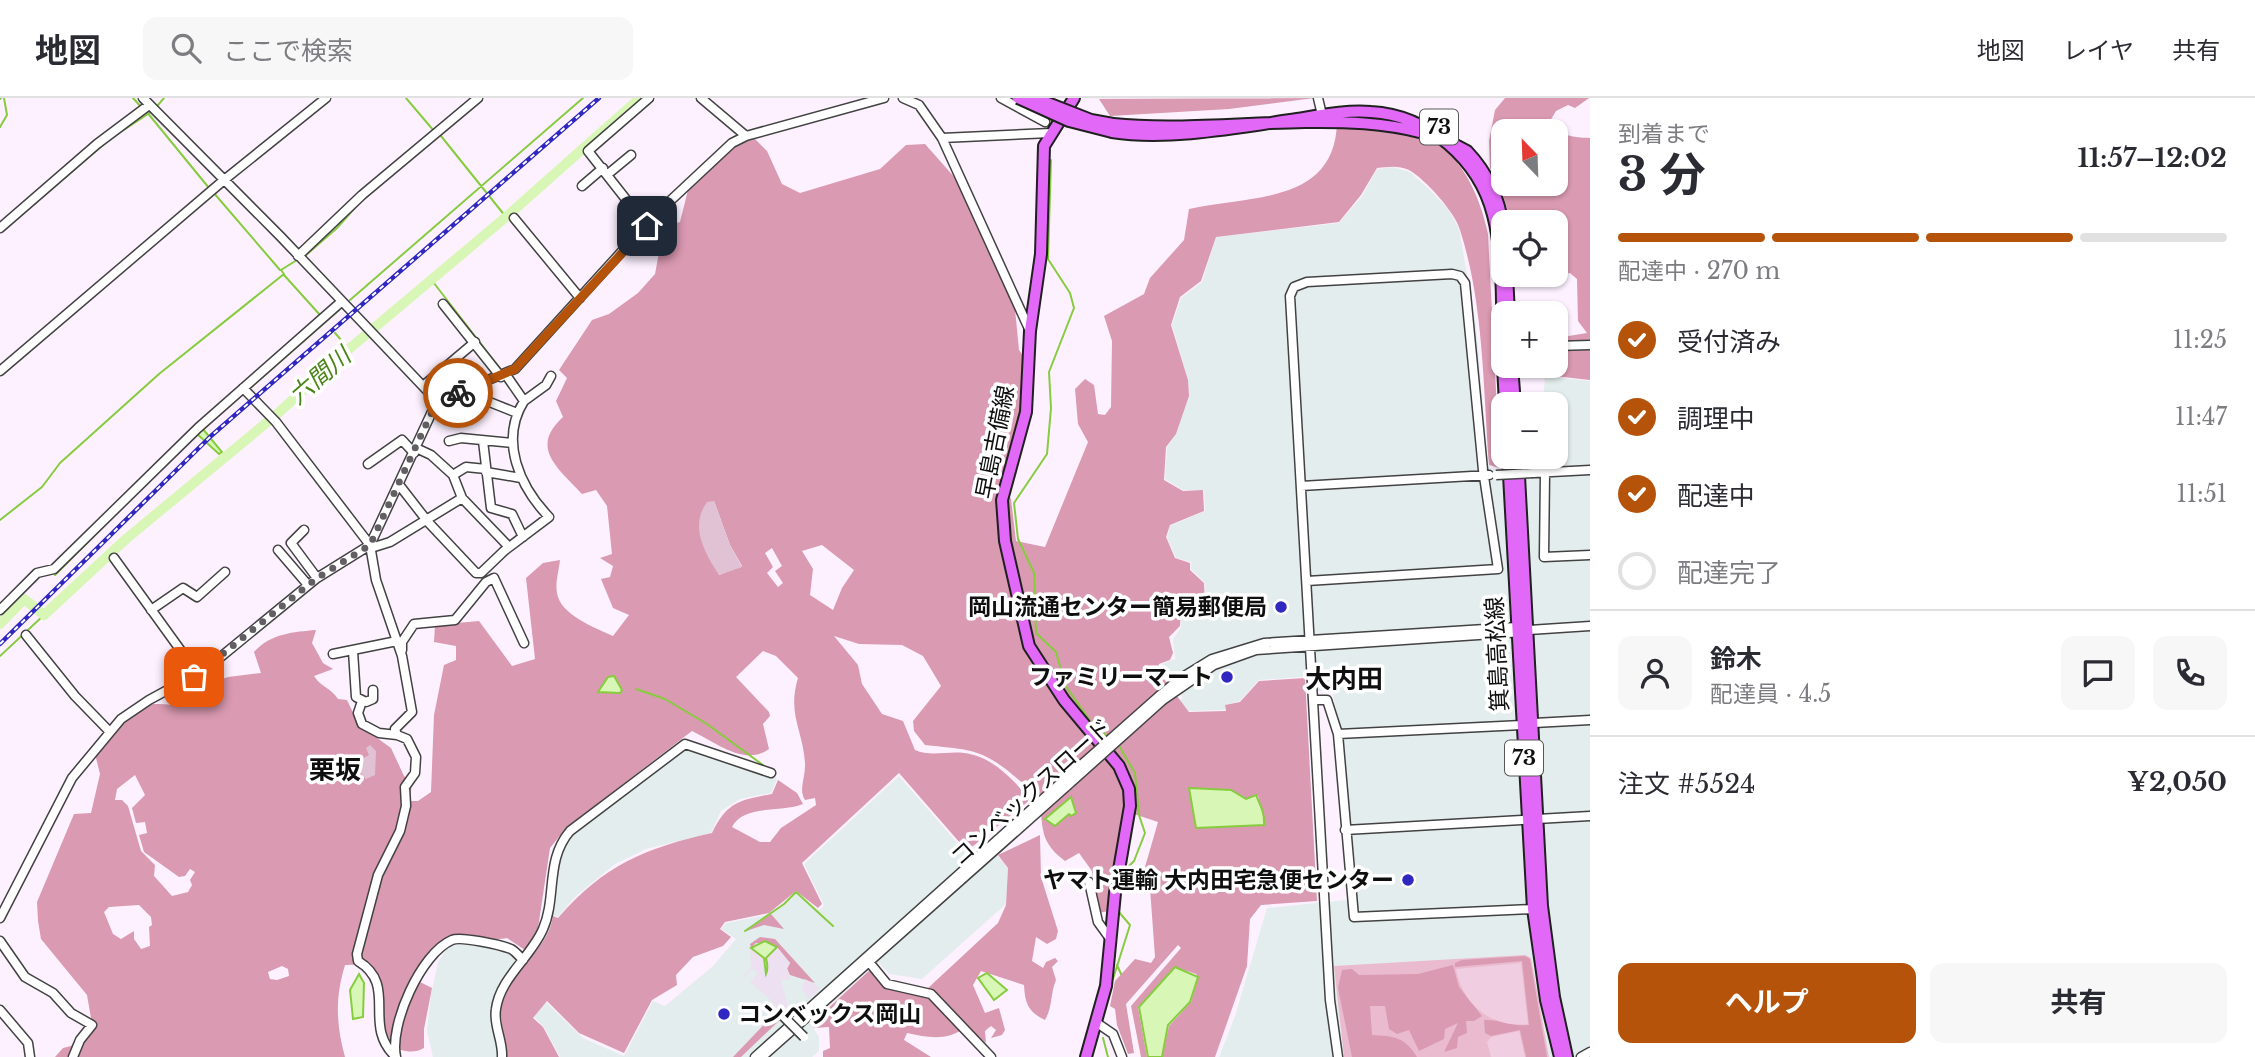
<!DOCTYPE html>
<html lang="ja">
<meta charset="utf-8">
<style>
:root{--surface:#fff;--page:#f7f7f7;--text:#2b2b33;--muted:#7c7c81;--line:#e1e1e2;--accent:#b45309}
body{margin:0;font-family:"Libre Baskerville","Noto Sans JP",serif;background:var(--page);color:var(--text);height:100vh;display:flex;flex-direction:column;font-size:26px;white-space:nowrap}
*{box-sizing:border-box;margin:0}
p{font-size:23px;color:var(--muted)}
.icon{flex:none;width:38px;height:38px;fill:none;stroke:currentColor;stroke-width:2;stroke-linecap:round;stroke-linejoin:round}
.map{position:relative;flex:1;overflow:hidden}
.panel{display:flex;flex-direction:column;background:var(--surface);width:665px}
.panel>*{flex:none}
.needle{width:46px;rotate:337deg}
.buttons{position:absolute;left:1491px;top:21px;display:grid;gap:14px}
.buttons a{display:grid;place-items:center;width:77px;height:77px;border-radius:14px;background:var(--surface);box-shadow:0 2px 5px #0004;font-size:35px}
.pin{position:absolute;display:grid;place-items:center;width:60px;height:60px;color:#fff;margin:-30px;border-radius:14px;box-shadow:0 4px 10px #0006}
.courier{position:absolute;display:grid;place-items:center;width:70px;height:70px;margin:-35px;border:5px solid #b45309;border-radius:50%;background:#fff;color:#222;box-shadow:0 2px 9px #0007}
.summary em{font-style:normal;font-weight:700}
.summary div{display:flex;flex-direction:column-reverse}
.summary{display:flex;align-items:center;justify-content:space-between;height:119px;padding:0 28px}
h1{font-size:46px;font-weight:700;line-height:52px}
.bar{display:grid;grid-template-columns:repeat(4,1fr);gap:10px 7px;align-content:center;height:84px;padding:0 28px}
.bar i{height:9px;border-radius:5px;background:var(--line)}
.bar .active{background:var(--accent)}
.bar p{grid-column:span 4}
.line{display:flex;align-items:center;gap:18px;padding:0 28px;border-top:2px solid var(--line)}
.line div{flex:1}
.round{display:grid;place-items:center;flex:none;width:74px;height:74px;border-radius:14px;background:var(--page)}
ol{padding:0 28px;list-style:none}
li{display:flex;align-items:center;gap:21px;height:77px}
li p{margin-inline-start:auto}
li .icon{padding:7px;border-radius:50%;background:var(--accent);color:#fff;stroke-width:4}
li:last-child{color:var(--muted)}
li i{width:38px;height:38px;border:4px solid var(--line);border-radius:50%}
.primary-button{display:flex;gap:14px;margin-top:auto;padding:14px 28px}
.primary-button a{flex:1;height:80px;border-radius:14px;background:var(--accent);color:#fff;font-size:28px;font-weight:700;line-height:80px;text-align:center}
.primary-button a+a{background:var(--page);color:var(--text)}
header{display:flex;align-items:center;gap:42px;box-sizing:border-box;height:98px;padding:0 35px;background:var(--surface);border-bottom:2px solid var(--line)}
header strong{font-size:33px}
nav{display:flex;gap:38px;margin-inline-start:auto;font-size:24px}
.search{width:490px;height:63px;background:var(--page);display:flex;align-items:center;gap:18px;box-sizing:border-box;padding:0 24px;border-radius:14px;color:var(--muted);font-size:26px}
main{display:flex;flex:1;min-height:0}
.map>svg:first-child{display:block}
</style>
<header>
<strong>地図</strong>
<div class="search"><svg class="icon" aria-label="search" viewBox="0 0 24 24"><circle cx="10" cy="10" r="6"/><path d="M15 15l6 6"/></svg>ここで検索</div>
<nav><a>地図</a><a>レイヤ</a><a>共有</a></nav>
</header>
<main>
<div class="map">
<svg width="1590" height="959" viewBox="0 0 1590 959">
<rect width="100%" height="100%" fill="#fdf1ff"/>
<path fill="#e4eded" d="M1393 69 1410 74 1430 92 1449 112 1459 131 1476 227 1488 367 1494 371 1539 368 1540 359H1556V306H1543L1545 278 1590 283V959H1219L1235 918 1267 810 1356 801 1343 645 1332 593H1318L1317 578 1259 582 1240 603 1225 607V612L1189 613 1179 603 1183 600 1164 576 1162 566 1175 561 1173 541 1181 529V512H1192L1206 506 1205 485 1191 471V464L1176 460 1167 440 1170 428 1205 413 1204 392H1183L1165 381 1167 349 1176 336 1189 298 1188 282 1172 227 1181 200 1202 184 1216 139 1339 125 1362 98 1377 71Z
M685 641 768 670 777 681 771 695 740 701 721 713 711 735 646 751 615 766 576 798 558 819 552 817 543 842 502 897 498 920 505 949V959H433L427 932 431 897 438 864 447 850 466 844 511 852 518 863 540 830 555 746 567 732Z
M899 678 966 755 983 741 1008 770 1006 806 922 881 889 876 878 864 810 925 819 939V953L812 959H560L543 928 534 919 546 904 583 940 624 958 653 903 665 908 713 868 736 841 721 831 726 825 771 816 795 795 819 812 824 807 804 766Z"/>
<path fill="#eabbce" d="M1525 857 1531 860 1549 959H1344L1334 868Z"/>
<path fill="#da9ab1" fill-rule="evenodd" d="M1314 0 1229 11 1110 18 1099 1H1080Z
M1505 0H1589L1575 10 1568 7 1556 13 1550 23C1562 39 1572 39 1590 40V282L1545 277 1537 268H1556V250L1580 249 1582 243H1556V240L1587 235 1578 223 1577 181 1570 175 1514 183V177H1556V124H1511L1500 87 1490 70 1489 43 1495 12ZM1503 33H1556V86H1503Z
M1337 24C1364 28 1392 30 1418 37 1460 49 1480 98 1488 136L1500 370 1489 367C1483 290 1484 206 1460 132 1455 114 1425 81 1409 72 1398 67 1388 69 1377 70L1361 97 1339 124 1216 139 1201 183 1180 199 1171 227 1188 282 1189 298 1176 336 1166 349 1164 382 1183 393 1203 392 1204 413 1170 427 1166 439 1175 460 1190 465V472L1204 485 1205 506 1192 512H1181L1180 528 1169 539 1173 555 1170 562 1159 566 1158 573 1189 614 1226 613 1225 607 1240 604 1259 583 1305 580 1317 803 1261 807 1250 821 1247 868 1215 959H1162L1169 928 1191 904 1198 880 1196 876 1175 869 1138 909 1147 959H1141L1131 908 1181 850 1178 847 1126 906 1134 955 1128 956 1117 927 1115 911 1110 908 1115 883 1135 861 1151 865 1155 859 1150 790 1145 769 1158 724 1137 717 1122 716 1109 813 1098 815 1092 773 1079 755 1065 763C1033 739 1048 724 1035 696 1032 691 1023 686 1019 682 982 650 971 652 925 647L914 633 913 623 941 588 923 558 902 547 859 546 834 538 858 567 862 586 882 616 903 623 915 652C930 659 947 653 964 655 992 658 1014 682 1030 702L967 753 899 675 802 765 822 806 818 810 796 793 769 815 725 824 720 831 731 839 723 848 693 859 676 877 677 887 652 902 624 955 579 935 547 903 533 920 543 929 559 959H506C507 937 495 917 505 895 518 866 548 851 553 818L558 820C604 767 645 750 712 735 727 704 739 702 772 696L778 682 797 695 803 706C782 715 744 706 732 729L760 744H770L781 730 816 707 815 700 805 702C798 691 806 679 805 665 803 632 787 616 798 580L776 558 763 553 736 579 769 614 770 618 763 626 769 651C745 669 715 644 692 633L566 730 550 750 538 830 525 852 507 840C490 844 479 836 462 836 438 835 426 865 418 883L432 890 424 931V950C409 959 385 950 382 930 381 925 384 919 383 914 382 897 379 879 370 866L345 867C335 900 336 926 345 959H55L63 950 71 948 91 920 87 897 41 841 38 823 37 804 74 716 91 715 100 676 95 656C106 643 136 607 154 606 173 605 191 612 209 601L203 588 228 579 261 575 254 554C271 535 294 534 316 532L312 545 323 565 333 571 314 578C321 589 331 590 338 601L347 602 359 627 391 650 404 678 412 684 410 703H418L431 694 434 617 444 567 456 562V548L434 544 435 527 479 523 512 568 535 561 526 480 543 465 560 462C559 472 555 485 557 495 560 517 596 530 613 538L629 517 613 510 601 481 610 479 613 468 600 460 612 456 607 408 596 392 582 396C558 370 529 350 563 319L556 303 567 280 559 272 592 222 609 216 638 195 655 176 663 133 668 127 680 124 688 92 738 45 752 38 767 53 782 86 800 95 880 71 906 47 925 46 956 81 1015 211 1019 252 1026 262 1022 315 1002 386 1011 401 1016 443 1045 449 1088 344 1078 326 1075 291 1085 281 1094 287 1098 316 1105 317 1111 309 1112 243 1104 218 1144 196 1150 180 1184 142 1189 111C1249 97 1335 107 1337 24ZM714 403 730 447 742 468 719 477ZM822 447 854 472 842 490 833 512 810 497 813 471 802 453ZM772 450 782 468 775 473 783 485 778 489 767 475 773 469 765 455ZM135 677 145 697 132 710 136 725 145 724 147 735 139 737 144 754 179 779 185 778 190 771 195 774 190 782 192 787 188 794 172 798 154 778 155 767 141 753 128 708 122 702H115L117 691ZM1189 690 1231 692 1245 701 1258 698 1264 727 1196 730ZM139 807 151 819 152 827 149 829 150 848 141 851 134 841V833L121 841 113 836 104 814 109 809ZM282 868 288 871 289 878 277 882 270 881 268 874Z
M1040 737 1041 779 1058 833 1056 841 1047 846 1036 839 1032 863 1043 870 1046 864 1055 860 1058 863 1052 869 1056 882C1050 896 1053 908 1045 922 1028 914 1025 905 1024 887L981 873 973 887 985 915 999 910 1005 932 1002 937 991 940 996 932 991 928 985 933 986 945 966 929C948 943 929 940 907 935L904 942 931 959H823V953L830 950 829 929 814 930 812 925 872 870 888 888 927 891 998 825 1006 807 1008 770 998 757Z
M771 816 784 831 764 827 746 833Z
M760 839 775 841 815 885 790 877 787 871 790 865 775 847 756 845 751 850 750 846Z
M1525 858 1530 861 1547 959H1526L1520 932 1491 938 1485 935 1484 922C1499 921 1513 929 1529 927L1522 863 1455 869V865L1462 862Z
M1453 867 1459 889 1482 918 1474 923H1466L1467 935 1458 939 1457 950 1444 954 1458 925 1445 931 1444 941 1419 953 1409 932 1397 936 1389 931 1385 908H1370L1372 937C1394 938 1405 939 1417 959H1352L1338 890 1342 872 1352 871 1359 877 1418 876Z
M776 914 782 920 741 959H733Z"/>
<path fill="#e1c2d4" d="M714 403 730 447 742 469 719 477C705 455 689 429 707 404Z
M370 647 376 653 375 677 366 681 353 666 369 657 366 650Z"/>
<path fill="#f1cde1" d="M1521 865 1528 926C1491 930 1463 907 1456 871Z
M1519 933 1525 959H1491L1487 944 1491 939Z"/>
<path fill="#ede0f0" d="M750 848 764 860 766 867V860L777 849 790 865 787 870 791 881 781 882 788 909 783 915 778 910 774 914 771 912 775 906 750 884 758 875 753 871 739 883 751 870Z
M805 881 820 890 809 901 802 891Z"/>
<path fill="#d8f6b6" stroke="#86cc3e" stroke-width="2" d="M202 330 222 354 219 356 196 335Z
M614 578 622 592 620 595 598 594 608 579Z
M1189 690 1231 692 1246 701 1256 697C1260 707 1265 715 1264 727L1196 730Z
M1071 699 1076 715 1071 718 1069 716 1055 728 1045 721Z
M765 843 777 849 766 860C767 864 768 872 766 876L764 860 751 850Z
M1175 869 1198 879 1190 904 1168 927 1162 959H1148L1139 909Z
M987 875 1007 892 994 902 978 880Z
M359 876 364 885 363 919 353 921 350 892Z"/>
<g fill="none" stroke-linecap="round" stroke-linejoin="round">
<path stroke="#86cc3e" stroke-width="2" d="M133 0 142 10
M406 0 434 33
M0 1 1 0
M158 7 164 0
M146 13 209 90
M1049 28 1050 19
M0 29 7 17 4 0
M439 38 477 6
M441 38 506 119
M107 43 151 14
M1051 62 1048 161 1070 195 1074 210 1049 274 1051 310 1047 356 1014 405 1018 441 1034 475 1036 535 1056 554 1065 587 1091 624 1109 640
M213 94 280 172
M33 107 103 47
M305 158 337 130 362 102
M284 177 320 217
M430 180 502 273
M350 202 583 0
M335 235 349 251
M248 292 339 212
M203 331 243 296
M175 358 199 335
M0 422 42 389 60 365 159 276 284 176 281 172 297 162
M55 477 131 401
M1 514 6 521
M0 558 44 517
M636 591 665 601 707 626 767 670
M1119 648 1135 675 1139 717 1145 735 1134 763 1124 773
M1119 804 1121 792
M745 833 784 806 796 794 833 828
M1117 867 1121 876
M1113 881 1130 827 1118 813
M1103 940 1108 959"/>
<path stroke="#d8f6b6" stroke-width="10" d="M0 526 24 501 44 517 126 441 277 316 349 251 506 119 640 0"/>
<g stroke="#424242" stroke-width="11">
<path id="minor" d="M143 0 281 139 437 303
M701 0 746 38
M903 0 919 7 942 40 1030 233
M1001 0 1045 24
M1318 0 1322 17
M942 40 1051 35
M608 76 631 57
M582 88 603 70
M514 120 580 200
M647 128 588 53 649 0
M0 130 97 46 149 7
M298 158 362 97 478 0
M443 206 501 279
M1556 248 1590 247
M0 273 224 82 326 0
M480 287 487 303 517 315
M423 288 475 244
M243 290 276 324 370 447 376 482 402 558 412 614 395 631 397 637 407 641 416 659 415 675 405 689 406 708 400 733 378 777 357 856 358 863C399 888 361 927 396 959
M524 303 546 287 551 278
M449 343 461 340 513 345
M483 343 491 410 512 416 523 439
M416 350 431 357 453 377
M368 366 402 342 414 355
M486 374 521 380
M1533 375 1590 372
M1545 375 1544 459 1590 457
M400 388 428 424 476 475H481L504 453 549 419C520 389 499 343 524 303L506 277
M1301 388 1489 377
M462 400 453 377 466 369 486 371
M304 432 291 445 317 480
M371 450 390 444 462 400 509 449
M278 452 308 487
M114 460 184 557 200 575
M1307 483 1498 471 1483 372 1465 185 1460 178 1452 176 1307 184 1294 189 1290 198 1330 902 1338 959
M0 512 37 475 54 471 198 330 341 204
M151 512 183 490 197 499 225 474
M26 537 75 598 109 633
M402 552V544L414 526 455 522 486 484 494 480 524 545
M353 553 356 599 366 604 373 601V592
M333 556 397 543
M1159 598 1178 582 1212 561 1264 545 1517 529 1529 532 1590 528
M1163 602 1214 567 1256 552 1523 534
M1313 602H1327L1338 636 1354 819 1533 811
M362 603 358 615 362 626 379 635 397 637
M1534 625 1590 622
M1338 636 1522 627
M1345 732 1590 718
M1089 784 1098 824 1111 842
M0 820 72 680 121 621 149 602 206 571 317 480 370 447 437 303 515 271 655 117 732 45 746 38 884 0
M0 843 25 879 53 895 71 915 92 927 80 942 73 959
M869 864 887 886 931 896 991 959
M0 912 28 945 30 959
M1097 925 1113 936 1122 959
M763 958 1067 688
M396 959C389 927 421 855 452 842 461 838 501 847 511 851 515 853 519 858 523 862
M502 959C503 942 493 927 496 911 500 880 531 859 543 831 557 799 545 762 570 733L685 646 771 675
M755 959 1063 683
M1581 959 1590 954"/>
</g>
<g stroke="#202020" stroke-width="14">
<path id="major" d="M1074 0 1044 48 1041 156 1030 233 1026 314 1002 402 1005 443 1029 548 1064 602 1119 668 1129 691 1130 708 1115 795 1106 888 1086 959
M1113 26C1227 38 1377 0 1467 53 1487 74 1500 101 1503 129
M1112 34C1169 43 1241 29 1297 21 1322 17 1347 12 1371 14 1428 17 1479 62 1493 117 1505 163 1501 217 1503 265
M1507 177 1509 215
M1503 268 1505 306
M1512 268 1515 306
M1508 359 1533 811 1546 902 1560 959
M1518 359 1542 808 1554 899 1567 959"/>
</g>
<use href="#minor" stroke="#fff" stroke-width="8"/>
<use href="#major" stroke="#e269f7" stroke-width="10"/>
<g stroke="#2f27bf" stroke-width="4.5">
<path id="rail" d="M0 546 211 338 599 0"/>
</g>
<use href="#rail" stroke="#fff" stroke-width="2" stroke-dasharray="5" stroke-linecap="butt"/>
<g stroke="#424242" stroke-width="11" stroke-linecap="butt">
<path id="minor-bridge" d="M1496 377 1533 375
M1063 683 1159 598
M1067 688 1163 602
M782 917 804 939"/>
</g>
<g stroke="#202020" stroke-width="14" stroke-linecap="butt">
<path id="major-bridge" d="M1018 0 1069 23 1112 34
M1035 0 1091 22 1113 26"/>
</g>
<use href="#minor-bridge" stroke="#fff" stroke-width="8"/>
<use href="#major-bridge" stroke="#e269f7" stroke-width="10"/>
</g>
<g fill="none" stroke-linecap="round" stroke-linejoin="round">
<path stroke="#625e63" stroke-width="7" stroke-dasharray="0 12.6" d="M194 579 317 480 370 447 437 303 458 295"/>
<path stroke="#b45309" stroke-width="9" d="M458 295 515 271 647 128"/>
</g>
<g fill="#2f27bf" stroke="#fff" stroke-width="2.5">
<circle cx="1281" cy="509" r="7"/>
<circle cx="1227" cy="579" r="7"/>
<circle cx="1408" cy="782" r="7"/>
<circle cx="724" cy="916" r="7"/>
</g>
<g text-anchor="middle" stroke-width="7" stroke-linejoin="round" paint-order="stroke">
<g fill="#fff" stroke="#575757" stroke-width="2">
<rect x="1420" y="11.5" width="38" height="35" rx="5"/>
<rect x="1505" y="642.5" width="38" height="35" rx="5"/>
</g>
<g font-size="21" font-weight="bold" fill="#0f0f0f">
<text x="1439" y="36">73</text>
<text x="1524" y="667">73</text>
</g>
<g font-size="23" fill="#0f0f0f" stroke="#fff">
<text transform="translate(995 344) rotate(-79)" y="8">早島吉備線</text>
<text transform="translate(1497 556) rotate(-93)" y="8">箕島高松線</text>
<text transform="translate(1031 694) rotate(-42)" y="8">コンベックスロード</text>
</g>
<g font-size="23" font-weight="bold" fill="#0f0f0f" stroke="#fff" text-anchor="end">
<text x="1267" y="517">岡山流通センター簡易郵便局</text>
<text x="1213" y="587">ファミリーマート</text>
<text x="1394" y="790">ヤマト運輸 大内田宅急便センター</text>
<text x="738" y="924" text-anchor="start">コンベックス岡山</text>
</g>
<g font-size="24" font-style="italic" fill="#4a8417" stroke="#fff">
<text transform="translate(320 278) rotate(-41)" y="8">六間川</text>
</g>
<g font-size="26" font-weight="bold" fill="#0f0f0f" stroke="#fff">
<text x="1344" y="590">大内田</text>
<text x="335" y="681">栗坂</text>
</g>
</g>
</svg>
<div class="buttons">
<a><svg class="needle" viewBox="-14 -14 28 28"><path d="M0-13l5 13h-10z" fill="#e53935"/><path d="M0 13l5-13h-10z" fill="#7c7c81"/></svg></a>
<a><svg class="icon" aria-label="locate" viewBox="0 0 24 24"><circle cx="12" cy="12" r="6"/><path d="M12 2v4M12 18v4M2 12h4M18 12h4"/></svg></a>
<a>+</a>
<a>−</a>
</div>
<div class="pin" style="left:194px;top:579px;background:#ea580c"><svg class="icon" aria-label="bag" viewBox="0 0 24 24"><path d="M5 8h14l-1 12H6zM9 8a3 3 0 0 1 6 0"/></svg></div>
<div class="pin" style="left:647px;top:128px;background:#1f2937"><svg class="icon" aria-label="home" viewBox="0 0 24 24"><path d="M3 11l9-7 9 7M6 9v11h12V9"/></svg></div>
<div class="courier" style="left:458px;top:295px"><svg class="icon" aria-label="bike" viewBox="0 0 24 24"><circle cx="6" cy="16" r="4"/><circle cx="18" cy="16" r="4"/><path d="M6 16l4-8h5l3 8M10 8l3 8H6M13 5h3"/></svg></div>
</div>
<section class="panel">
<div class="summary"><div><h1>3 分</h1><p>到着まで</p></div><em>11:57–12:02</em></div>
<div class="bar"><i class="active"></i><i class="active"></i><i class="active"></i><i></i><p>配達中 · 270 m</p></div>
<ol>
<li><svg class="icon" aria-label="check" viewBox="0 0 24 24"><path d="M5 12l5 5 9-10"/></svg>受付済み<p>11:25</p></li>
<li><svg class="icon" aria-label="check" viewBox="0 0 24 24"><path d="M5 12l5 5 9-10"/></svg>調理中<p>11:47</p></li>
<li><svg class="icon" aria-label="check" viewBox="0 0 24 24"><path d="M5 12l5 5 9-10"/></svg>配達中<p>11:51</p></li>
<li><i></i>配達完了</li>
</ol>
<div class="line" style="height:126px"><a class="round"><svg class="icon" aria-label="person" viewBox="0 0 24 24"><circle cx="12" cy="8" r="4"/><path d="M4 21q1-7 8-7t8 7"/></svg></a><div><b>鈴木</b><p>配達員 · 4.5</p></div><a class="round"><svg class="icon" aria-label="chat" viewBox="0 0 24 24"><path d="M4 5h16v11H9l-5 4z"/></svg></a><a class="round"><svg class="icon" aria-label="phone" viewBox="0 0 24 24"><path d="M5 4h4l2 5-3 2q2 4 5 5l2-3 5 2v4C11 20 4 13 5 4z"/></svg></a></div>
<div class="line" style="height:91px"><div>注文 #5524</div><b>¥2,050</b></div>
<div class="primary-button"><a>ヘルプ</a><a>共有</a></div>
</section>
</main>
